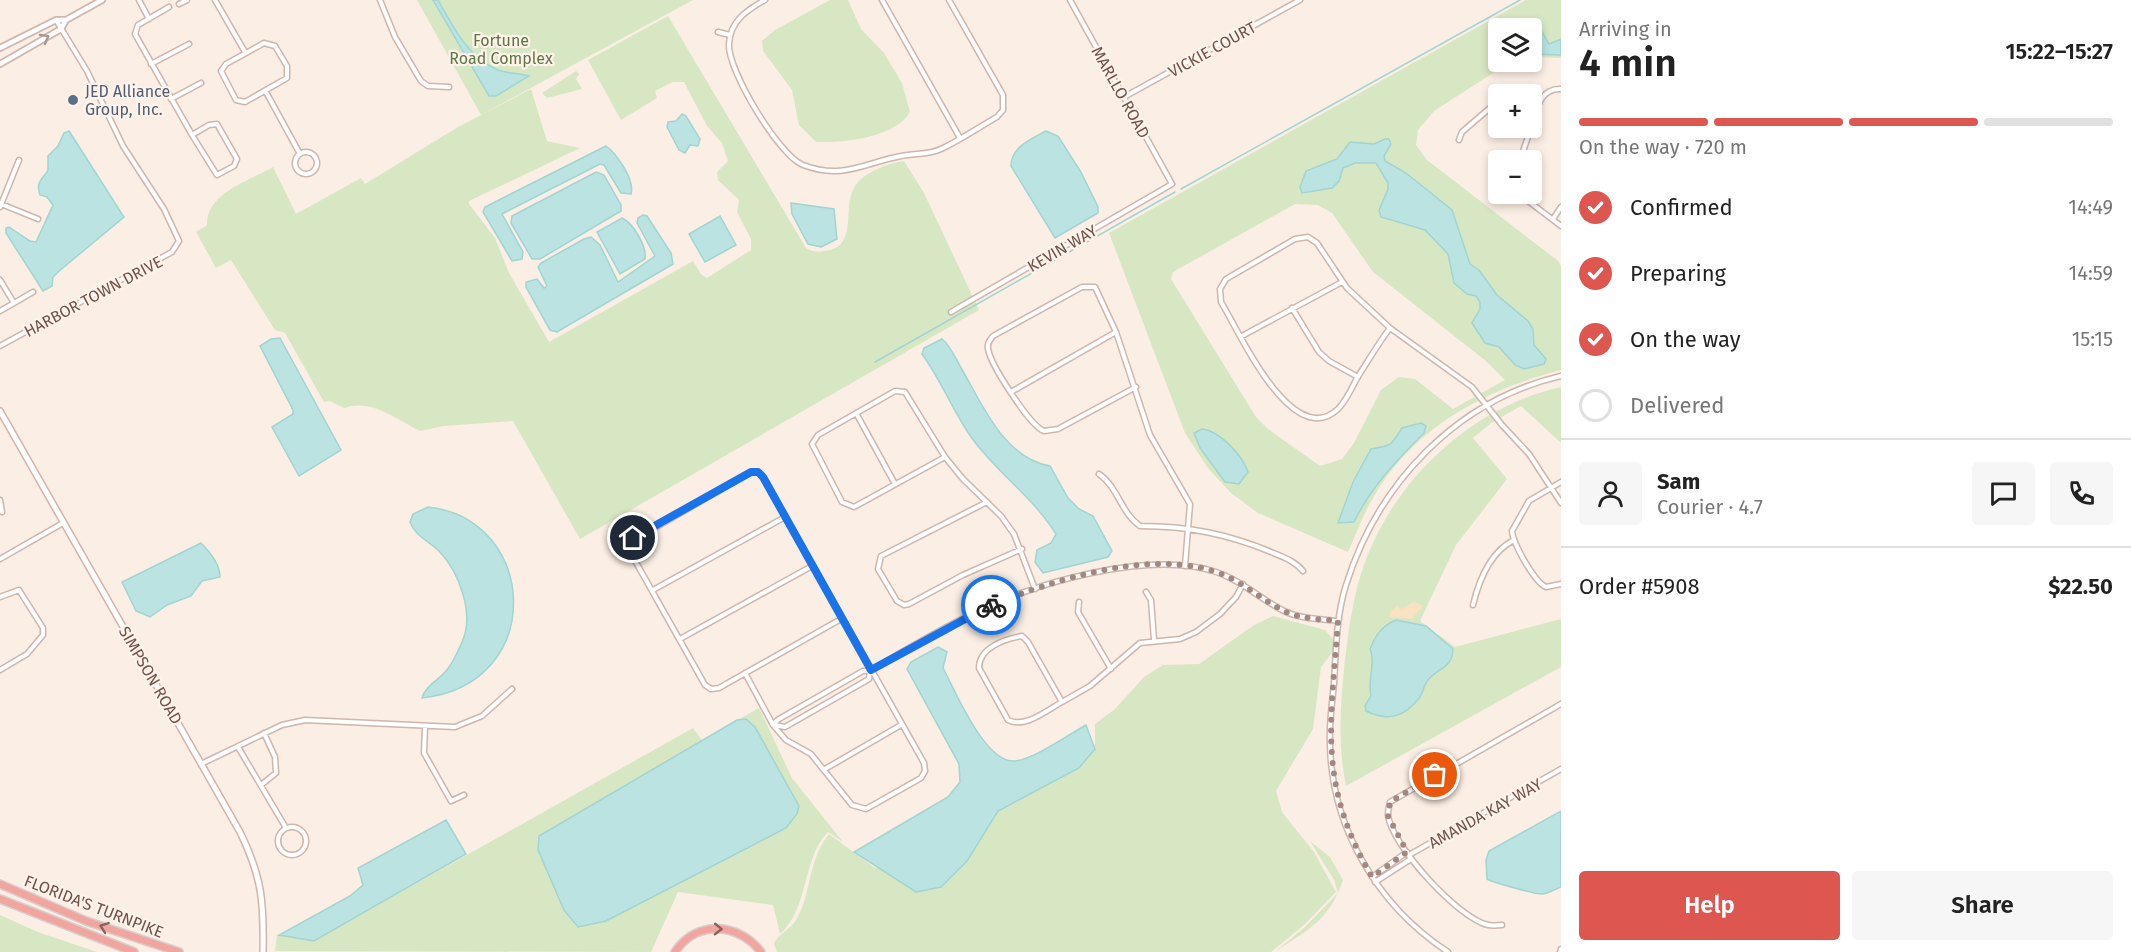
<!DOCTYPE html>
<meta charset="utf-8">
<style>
:root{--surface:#fff;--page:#f6f6f6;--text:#222;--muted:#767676;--line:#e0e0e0;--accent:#dd5650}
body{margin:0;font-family:"Fira Sans",sans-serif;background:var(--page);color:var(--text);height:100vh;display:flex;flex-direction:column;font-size:22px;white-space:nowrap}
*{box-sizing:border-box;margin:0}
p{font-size:20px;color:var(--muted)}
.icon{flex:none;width:33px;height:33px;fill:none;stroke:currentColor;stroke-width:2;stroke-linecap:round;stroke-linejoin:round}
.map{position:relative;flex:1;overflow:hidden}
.drawer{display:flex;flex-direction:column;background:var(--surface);width:570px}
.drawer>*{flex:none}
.controls{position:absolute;left:1488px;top:18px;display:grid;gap:12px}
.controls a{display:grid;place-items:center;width:54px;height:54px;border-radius:6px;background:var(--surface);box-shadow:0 3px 9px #0003;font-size:30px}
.pin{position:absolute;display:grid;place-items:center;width:51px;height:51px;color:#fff;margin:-26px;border:3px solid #fff;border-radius:50%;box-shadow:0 2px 6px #0007}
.courier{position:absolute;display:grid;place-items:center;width:60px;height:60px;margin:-30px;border:4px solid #1a73e8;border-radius:50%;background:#fff;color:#222;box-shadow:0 2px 8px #0007}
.summary em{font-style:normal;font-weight:600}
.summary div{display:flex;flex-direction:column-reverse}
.summary{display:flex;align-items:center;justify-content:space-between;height:102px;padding:0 18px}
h1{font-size:39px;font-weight:600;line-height:45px}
.bar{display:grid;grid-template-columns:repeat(4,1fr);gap:9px 6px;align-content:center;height:72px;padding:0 18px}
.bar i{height:8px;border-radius:4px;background:var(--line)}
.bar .selected{background:var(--accent)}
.bar p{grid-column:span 4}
.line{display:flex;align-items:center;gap:15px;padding:0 18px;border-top:2px solid var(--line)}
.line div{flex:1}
.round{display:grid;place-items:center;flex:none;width:63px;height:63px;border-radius:6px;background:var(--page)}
ol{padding:0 18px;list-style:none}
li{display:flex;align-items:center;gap:18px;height:66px}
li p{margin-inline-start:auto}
li .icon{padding:6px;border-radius:50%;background:var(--accent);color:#fff;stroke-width:4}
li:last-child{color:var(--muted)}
li i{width:33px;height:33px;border:3px solid var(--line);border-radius:50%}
.cta{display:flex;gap:12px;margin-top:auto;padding:12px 18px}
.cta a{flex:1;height:69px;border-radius:6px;background:var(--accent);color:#fff;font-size:24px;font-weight:600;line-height:69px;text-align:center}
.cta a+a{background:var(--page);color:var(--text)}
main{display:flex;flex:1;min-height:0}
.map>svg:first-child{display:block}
</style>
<main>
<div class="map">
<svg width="1561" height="952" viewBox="0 0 1561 952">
<rect width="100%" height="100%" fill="#fbeee4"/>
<path fill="#d8e7c3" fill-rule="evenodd" d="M417 0H693L481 115Z
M830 0H848L861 29 884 53 902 83 910 112C895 138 843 143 816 142L799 125 792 90 763 51 762 41 775 30Z
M1526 0H1561V58L1532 57V28H1498V62H1510L1434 111 1418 130 1416 145 1427 160 1558 261 1561 266V370C1486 389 1412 428 1373 498 1363 515 1356 534 1348 552L1258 513 1231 493 1208 468 1185 433 1109 233ZM1295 204 1318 205 1332 213 1373 272 1486 361 1505 380 1453 409 1415 379 1399 377 1381 390 1354 443 1342 459 1320 466 1268 429 1256 417 1171 279 1173 272Z
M668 16 806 248C813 252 816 252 824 251 860 248 841 207 855 186 864 172 889 163 904 161L924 193 979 310 580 539 513 421 444 426 420 431C396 419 371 398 344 408L330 401 324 402 285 333 275 330 231 260 216 268 196 232 207 225C206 193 249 181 273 167L296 214 361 178 365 184 458 127 531 89 547 141 580 148 469 201V204L495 238 509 273 549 342 693 261 701 274 707 278 751 250V239L737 212 739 200 718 180 717 172 728 161 722 143 707 126 684 82H672L655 91 657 98 621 120 588 60Z
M576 71 579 74 576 79 582 89 547 98 542 93Z
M1561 387V443L1521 406 1491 423 1473 438 1507 479 1456 545 1420 621 1455 647 1561 619V667L1346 786C1338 746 1340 709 1344 669 1349 627 1354 584 1372 545 1406 469 1479 405 1561 387Z
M1273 616 1325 630 1338 645 1321 667 1313 729 1276 791 1282 812 1314 852 1336 892 1304 925 1271 952H777L774 944C777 935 790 930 796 920 812 893 807 862 829 834L875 868 967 861 998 811 1079 768 1095 749V724L1115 709 1144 677 1163 665 1199 664 1254 625Z
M759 708 792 778 843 842 828 832C801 860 810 907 780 934L773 905 678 892 651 952 275 951 277 935 314 941 693 728 702 740ZM737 720 755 727 799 806 786 827 578 927 564 910 539 836Z
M1310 841 1330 857 1343 880C1330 919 1310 929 1276 951L1305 927 1338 893 1334 880Z
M0 915 38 932 97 952H0Z"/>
<path fill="#f8e2c1" d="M1414 602 1423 606 1412 619 1389 617 1391 611 1397 606 1401 609Z"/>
<path fill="#bae3e1" stroke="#a1d4d2" stroke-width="1.5" d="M433 0H438C453 26 468 58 498 70 509 74 519 73 529 76L496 96H489Z
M1530 19 1536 21 1549 44 1561 39V55L1532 54V28H1523Z
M682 114 686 116 700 139 698 146 690 145 685 153 679 150 667 127 668 122 676 121Z
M69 131 124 217 58 272 53 277 52 286 43 291 6 233V228L9 227 30 241 36 242 53 205 47 197 40 195C35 182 43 179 48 170V156L58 146 64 133Z
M1046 131 1058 136 1081 172 1098 207V213L1055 238 1011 166C1011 147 1031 139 1046 131Z
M1385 139H1389L1391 144 1384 156 1385 161 1406 173 1452 210 1470 264 1479 270 1497 295 1528 321 1533 329 1534 345 1546 359 1544 364 1524 369 1515 365 1499 347 1485 343 1472 323 1480 309V302L1476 296 1467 294 1454 283 1448 254 1425 230 1381 217 1379 210 1388 189V183L1376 163H1355L1343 168 1339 181 1332 188 1302 193 1300 187 1306 171 1337 159 1350 142 1374 144Z
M606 146C617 154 635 180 631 194L621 193 604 165 600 164 502 214 523 252 522 259 512 261 483 212 485 207Z
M596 172 604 175 621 205V211L540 259H532L511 223 512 216Z
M791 203 834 209 837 239 821 247 808 244 792 214Z
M643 215 647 216 671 253 673 264 557 332 550 330 526 287V282L537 279 544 288 547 286 538 267 541 263 584 239 591 237 600 245 618 282 655 256 637 223 638 218Z
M720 216 736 245 705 262 689 234Z
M622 218C633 223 647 246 645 259L620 274 597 232Z
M280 338 341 450 299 476 272 427 293 414V410L260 346 271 339Z
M942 339C950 345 955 357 960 366 982 403 1003 458 1050 466L1068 498 1079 509 1093 516 1112 551 1108 557 1043 573 1035 562 1037 550 1051 543 1056 534C1032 496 997 473 971 437 953 411 941 380 922 354L924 348Z
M1421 423 1426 426 1424 433C1397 460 1371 487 1354 522L1338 523 1353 482 1371 449C1393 444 1389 448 1402 428Z
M1202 429C1220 431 1242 455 1248 472L1239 484 1225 482 1200 448 1194 433Z
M428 507C539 519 547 685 422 698 425 686 439 680 446 671 453 663 458 651 462 642 475 614 459 572 439 551 429 541 415 536 410 522L413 514Z
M201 543C210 552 220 564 220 577L202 581 191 596 167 605 150 617 136 611 122 582Z
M1396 620 1426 626 1453 649C1452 669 1439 667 1428 680 1424 685 1423 692 1420 697 1405 717 1388 722 1366 711L1365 706 1371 696C1367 680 1376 663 1370 649 1376 634 1382 626 1396 620Z
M938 647 947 652 943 668C955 690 985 764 1015 761 1034 759 1068 735 1086 725L1095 749 1079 768 998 811 967 861 941 887 916 892 854 852 948 797 960 782 959 764 907 669 911 662Z
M746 719 755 727 799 806 797 814 786 828 606 921 578 927 564 910 538 850 539 836 737 720Z
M1561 811V887C1555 889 1549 893 1543 894 1537 895 1492 882 1487 879L1486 860 1489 851Z
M446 820 466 854 314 941 279 935 350 896 363 885 358 868Z"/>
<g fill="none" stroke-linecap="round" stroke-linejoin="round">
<path stroke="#a1d4d2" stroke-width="1.5" d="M1181 189 1520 0
M875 362 1175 192"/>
<g stroke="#cdb6ae" stroke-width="7">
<path id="minor" d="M139 0 149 19
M215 0 245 52
M380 0 395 37 421 81 428 86 449 87
M765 0C747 10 730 21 729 44 727 69 779 156 803 165 843 180 864 163 901 156 915 153 929 155 941 149 961 140 979 127 997 117L1003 110V95L949 0
M882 0 960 138
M179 4 187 0
M169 7 138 25 135 34 192 135
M718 32 730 35
M264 43 275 46 287 66V78L245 102 236 100 221 71 226 64Z
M151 64 189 44
M266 92 300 154
M1124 97 1300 0
M171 99 201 83
M217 124 237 159 234 166 217 175 192 135 209 125Z
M1532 125C1537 109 1540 88 1561 89
M1459 140 1462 132 1498 101
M295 163a11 11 0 1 1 22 0a11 11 0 1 1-22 0Z
M1520 160 1531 128
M1519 194 1561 226
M1 204 38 219
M0 207 19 160
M1553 219 1561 207
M0 280 14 303 0 311
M14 303 33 292
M1292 308 1319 352 1329 361 1358 377
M951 312 1172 184 1070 0
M1390 328C1378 344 1368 361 1357 378 1352 388 1346 401 1338 409 1292 452 1239 331 1221 302L1220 289 1226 279 1295 239 1308 237 1317 243 1347 288 1390 328 1472 387 1502 425 1529 454 1561 503
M1242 336 1342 282
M0 346 172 252 179 241 164 209 123 146 87 71 56 20
M1136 387 1058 429 1044 431C1029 425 991 365 988 349 987 343 990 340 993 336L1082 287H1095L1116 332 1150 435 1190 504 1185 566
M1011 392 1116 332
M856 413 895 484
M945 457 854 507 842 502 812 444 818 435 895 391 905 392 945 457 963 479 1001 516 1014 534 1035 589
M1099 474C1118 487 1121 513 1140 526 1188 526 1228 534 1271 552 1283 557 1295 561 1303 571
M1561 482 1529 501 1512 531C1513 543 1534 582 1546 587L1561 584
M0 500 2 512
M987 502 881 556 878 569 897 601 904 605 909 604 963 575 1022 549
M0 559 63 523
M653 590 785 517
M1146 592 1151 600 1154 640
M0 597 19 590 43 628V635L27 654 0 670
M1079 602 1078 612 1111 669
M1473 605C1479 580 1490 552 1514 540
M1022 636 1028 642 1062 702C1047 710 1025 729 1008 720L979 668C979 648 1004 639 1022 636Z
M680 639 812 566
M745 673 773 725 786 740 811 754 852 805 866 809 921 778 925 771 924 763 763 477 758 472H751L629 543V550L705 685 711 689 719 688 841 619
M1062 702 1090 686 1140 643 1180 639 1196 632 1220 614 1236 597 1243 584
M773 724 779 719 863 671 871 670C906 650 942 628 978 611 1039 582 1147 551 1213 571 1240 579 1260 599 1284 611 1300 619 1321 619 1338 621
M775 725 785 727 869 679 870 671
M425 727 424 753 451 801 464 795
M238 747 286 828
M201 764 282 725 305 720 455 727 482 716 512 689
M825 769 901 725
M261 785 276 773 275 757 264 733
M278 841a14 14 0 1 1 28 0a14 14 0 1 1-28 0Z
M1409 855 1561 769
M1372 877 1407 852
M1375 882 1411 859
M1502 925C1498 925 1493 926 1488 925 1459 919 1391 845 1388 815 1388 811 1389 806 1390 802L1561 704
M1448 952C1378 906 1331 828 1330 743 1329 723 1332 703 1334 684 1336 651 1336 617 1346 585 1378 483 1457 400 1561 376
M1560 952 1561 949"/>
</g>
<g stroke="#cdb6ae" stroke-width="8">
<path id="tertiary" d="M0 48 56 20H66L102 0
M0 64 61 29 66 20"/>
</g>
<g stroke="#d0b5ac" stroke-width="8">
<path id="secondary" d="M0 411 240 832C262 877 264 902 263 952"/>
</g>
<g stroke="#d7cfcd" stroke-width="10">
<path id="motorway" d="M0 884 86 921 179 952
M0 899 134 952
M675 952C697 919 739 923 761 952"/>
</g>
<use href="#minor" stroke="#fff" stroke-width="4"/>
<use href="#tertiary" stroke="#fff" stroke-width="4.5"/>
<use href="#secondary" stroke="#fff" stroke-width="5"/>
<use href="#motorway" stroke="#f1a59e" stroke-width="7"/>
</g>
<defs><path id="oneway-chevron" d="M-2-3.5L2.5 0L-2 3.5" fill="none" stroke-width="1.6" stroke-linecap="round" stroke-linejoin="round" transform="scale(1.5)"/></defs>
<use stroke="#aa9793" href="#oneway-chevron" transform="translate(45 38) rotate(-29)"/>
<g stroke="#8b635c">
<use href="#oneway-chevron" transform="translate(104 927) rotate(-160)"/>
<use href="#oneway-chevron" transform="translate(718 929) rotate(1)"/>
</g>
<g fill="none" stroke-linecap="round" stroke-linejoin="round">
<path stroke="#a18981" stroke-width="6" stroke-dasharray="0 10.8" d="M991 605C1055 580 1145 550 1213 571 1240 579 1260 599 1284 611 1300 619 1321 619 1338 621 1331 723 1317 783 1372 877L1407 852 1388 816 1390 802 1435 775"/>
<path stroke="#1a73e8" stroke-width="8" d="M633 538 751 472H758L763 477 871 670 991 605"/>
</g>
<circle fill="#5c6f8a" stroke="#fef2ea" stroke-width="2" cx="73" cy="100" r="6"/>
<g text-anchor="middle" stroke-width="4.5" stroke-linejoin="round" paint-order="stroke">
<g font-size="16" fill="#5d7744" stroke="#fef2ea">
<text x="501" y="46">Fortune<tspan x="501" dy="18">Road Complex</tspan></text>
</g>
<g font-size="16" fill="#71524b" stroke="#fef2ea">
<text transform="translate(1212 49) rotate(-29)" y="6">VICKIE COURT</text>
<text transform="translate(1121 92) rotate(61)" y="6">MARLLO ROAD</text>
<text transform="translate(1062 248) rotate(-30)" y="6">KEVIN WAY</text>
<text transform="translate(93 296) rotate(-28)" y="6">HARBOR TOWN DRIVE</text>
<text transform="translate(151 675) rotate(60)" y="6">SIMPSON ROAD</text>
<text transform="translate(1485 813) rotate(-29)" y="6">AMANDA KAY WAY</text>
<text transform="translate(94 906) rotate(21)" y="6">FLORIDA'S TURNPIKE</text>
</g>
<g font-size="16" fill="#4e5e75" stroke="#fef2ea" text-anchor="start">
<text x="85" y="97">JED Alliance<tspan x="85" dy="18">Group, Inc.</tspan></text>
</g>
</g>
</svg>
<div class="controls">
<a><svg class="icon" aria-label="layers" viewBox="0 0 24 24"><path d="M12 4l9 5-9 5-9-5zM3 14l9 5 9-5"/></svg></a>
<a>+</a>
<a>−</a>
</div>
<div class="pin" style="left:1435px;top:775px;background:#ea580c"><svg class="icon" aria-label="bag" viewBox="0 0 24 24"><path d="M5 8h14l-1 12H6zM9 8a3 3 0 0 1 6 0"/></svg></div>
<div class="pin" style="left:633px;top:538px;background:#1f2937"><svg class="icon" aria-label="home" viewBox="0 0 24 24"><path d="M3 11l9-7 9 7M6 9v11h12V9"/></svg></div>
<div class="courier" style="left:991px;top:605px"><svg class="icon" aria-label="bike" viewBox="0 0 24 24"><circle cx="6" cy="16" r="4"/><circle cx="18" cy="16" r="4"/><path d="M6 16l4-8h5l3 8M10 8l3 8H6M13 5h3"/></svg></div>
</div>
<section class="drawer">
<div class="summary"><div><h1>4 min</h1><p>Arriving in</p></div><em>15:22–15:27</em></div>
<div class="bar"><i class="selected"></i><i class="selected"></i><i class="selected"></i><i></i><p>On the way · 720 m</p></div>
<ol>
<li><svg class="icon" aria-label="check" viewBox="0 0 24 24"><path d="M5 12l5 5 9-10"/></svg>Confirmed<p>14:49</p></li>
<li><svg class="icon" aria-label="check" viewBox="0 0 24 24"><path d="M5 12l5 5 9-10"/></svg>Preparing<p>14:59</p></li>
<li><svg class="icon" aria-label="check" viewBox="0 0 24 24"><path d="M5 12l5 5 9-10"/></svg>On the way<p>15:15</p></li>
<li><i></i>Delivered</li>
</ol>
<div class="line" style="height:108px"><a class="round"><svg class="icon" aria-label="person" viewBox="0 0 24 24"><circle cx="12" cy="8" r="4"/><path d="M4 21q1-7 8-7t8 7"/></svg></a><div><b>Sam</b><p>Courier · 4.7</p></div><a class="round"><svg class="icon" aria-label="chat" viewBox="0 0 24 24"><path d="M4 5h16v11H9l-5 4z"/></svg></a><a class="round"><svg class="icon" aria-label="phone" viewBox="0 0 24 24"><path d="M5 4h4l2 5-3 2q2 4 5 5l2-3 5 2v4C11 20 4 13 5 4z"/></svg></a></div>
<div class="line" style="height:78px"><div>Order #5908</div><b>$22.50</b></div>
<div class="cta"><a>Help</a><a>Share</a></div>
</section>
</main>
